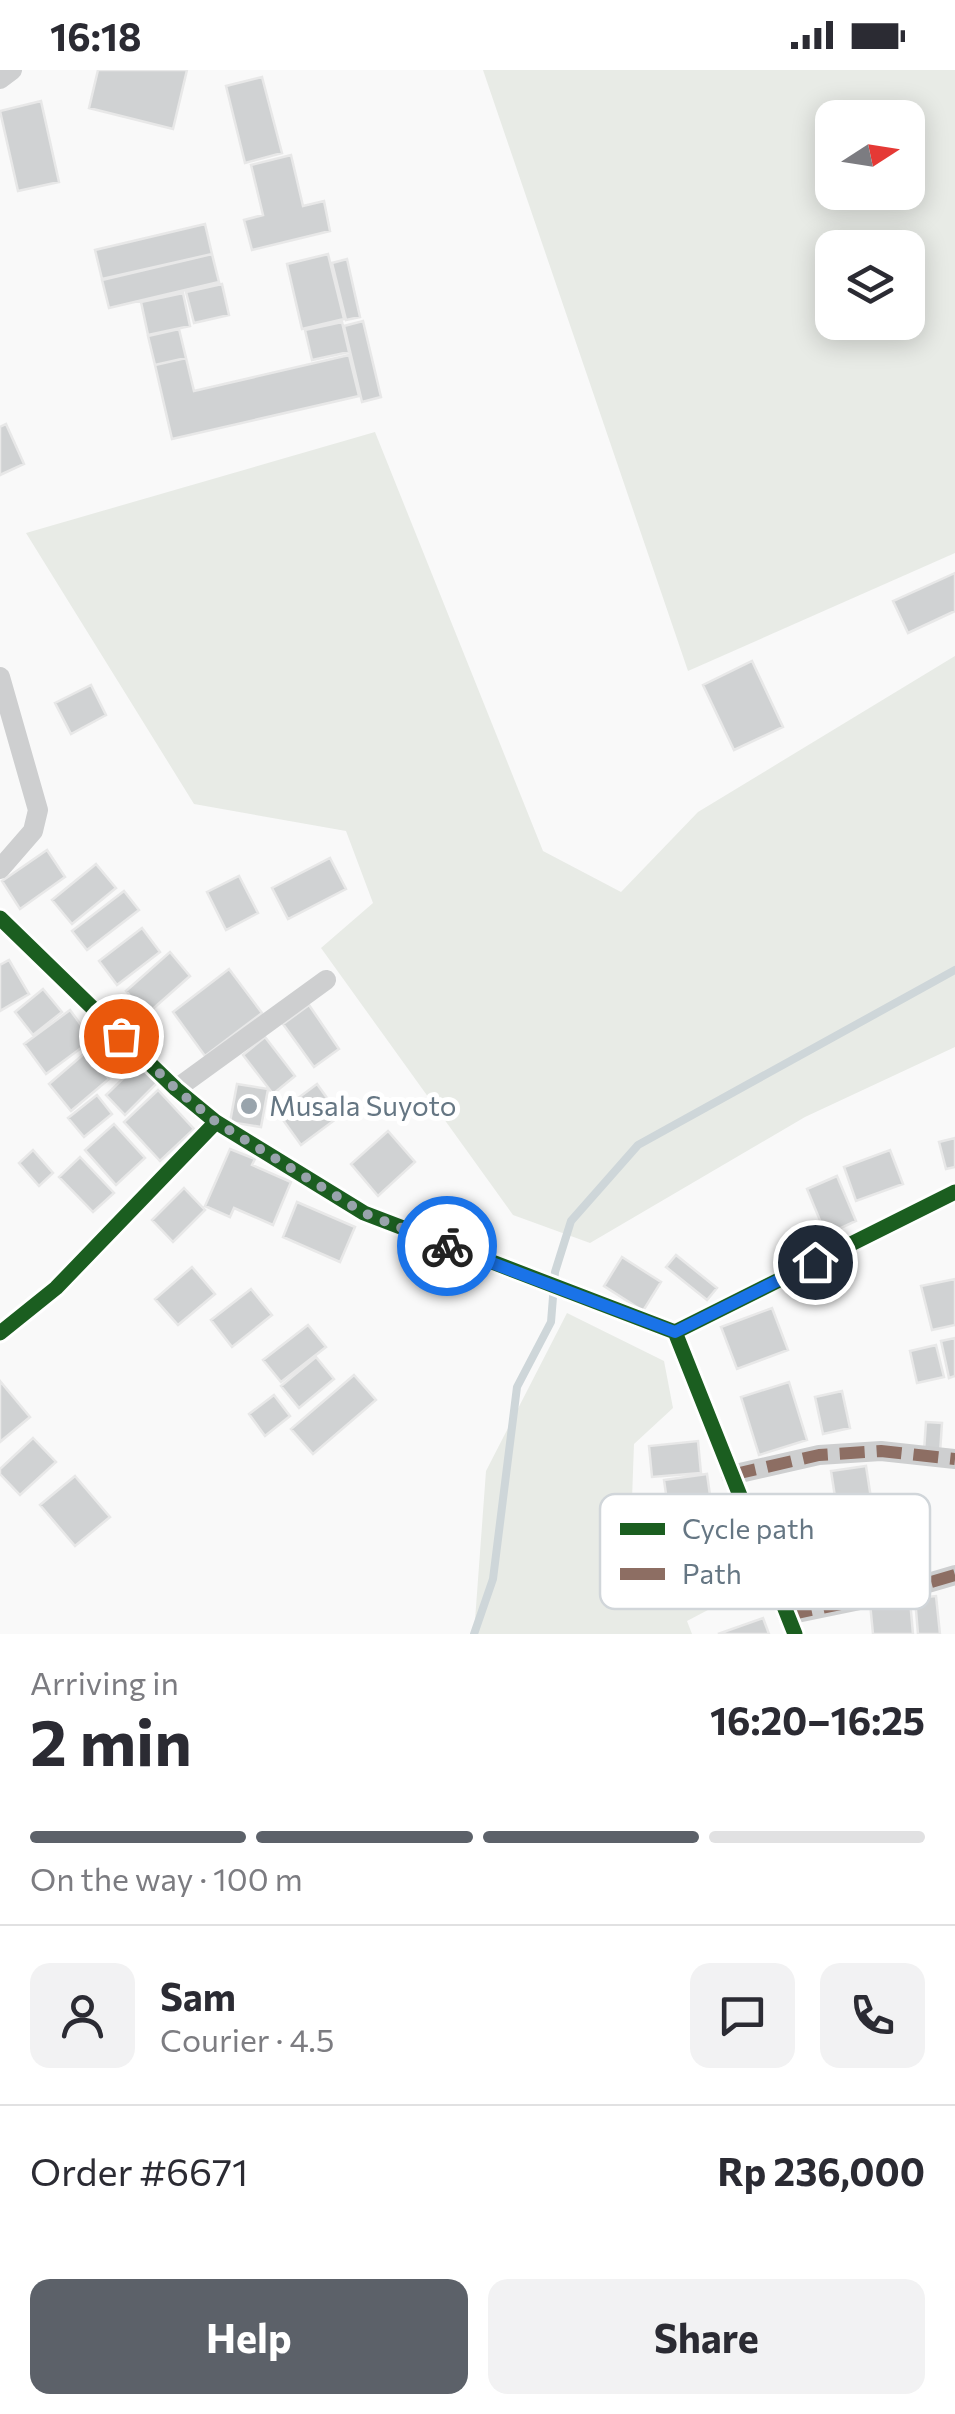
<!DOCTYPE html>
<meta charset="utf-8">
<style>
:root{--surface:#fff;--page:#f2f2f3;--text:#2b2b33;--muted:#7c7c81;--line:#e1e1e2;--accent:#5c6169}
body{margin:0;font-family:Commissioner,sans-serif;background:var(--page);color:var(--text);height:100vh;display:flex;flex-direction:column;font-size:38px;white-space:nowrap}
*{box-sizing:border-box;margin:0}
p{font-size:32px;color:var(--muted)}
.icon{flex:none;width:55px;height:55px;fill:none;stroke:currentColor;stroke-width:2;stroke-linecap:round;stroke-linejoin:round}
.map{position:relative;height:1564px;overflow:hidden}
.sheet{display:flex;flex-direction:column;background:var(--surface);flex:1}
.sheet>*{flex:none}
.needle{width:65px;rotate:78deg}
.controls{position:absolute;left:815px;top:30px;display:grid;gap:20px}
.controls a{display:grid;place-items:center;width:110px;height:110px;border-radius:20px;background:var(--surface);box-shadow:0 5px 25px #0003;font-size:50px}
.pin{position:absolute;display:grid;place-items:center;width:85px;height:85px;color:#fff;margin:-42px;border:5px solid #fff;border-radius:50%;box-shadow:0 2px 10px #0007}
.courier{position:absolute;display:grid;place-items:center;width:100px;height:100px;margin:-50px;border:8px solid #1a73e8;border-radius:50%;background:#fff;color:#222;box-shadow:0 2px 12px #0007}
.head em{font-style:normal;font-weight:700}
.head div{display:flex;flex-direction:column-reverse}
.head{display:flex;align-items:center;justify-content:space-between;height:170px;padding:0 30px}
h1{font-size:65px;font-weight:700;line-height:75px}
.bar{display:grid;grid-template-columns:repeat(4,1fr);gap:15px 10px;align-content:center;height:120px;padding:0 30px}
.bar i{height:12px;border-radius:8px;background:var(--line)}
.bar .on{background:var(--accent)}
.bar p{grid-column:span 4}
.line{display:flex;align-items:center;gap:25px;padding:0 30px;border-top:2px solid var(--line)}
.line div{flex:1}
.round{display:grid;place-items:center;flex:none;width:105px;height:105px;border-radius:20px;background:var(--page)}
.primary-button{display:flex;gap:20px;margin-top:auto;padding:20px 30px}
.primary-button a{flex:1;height:115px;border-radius:20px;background:var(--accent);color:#fff;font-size:40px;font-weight:700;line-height:115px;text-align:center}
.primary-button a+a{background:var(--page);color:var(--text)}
.status{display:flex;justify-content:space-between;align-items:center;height:70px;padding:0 50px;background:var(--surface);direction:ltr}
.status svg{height:28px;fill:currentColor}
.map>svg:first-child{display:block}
</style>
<div class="status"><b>16:18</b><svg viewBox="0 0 49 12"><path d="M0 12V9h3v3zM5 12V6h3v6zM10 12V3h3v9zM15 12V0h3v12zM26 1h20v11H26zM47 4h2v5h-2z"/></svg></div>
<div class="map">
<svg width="955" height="1564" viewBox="0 0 955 1564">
<rect width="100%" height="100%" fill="#f9f9f9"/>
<path fill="#e8ebe6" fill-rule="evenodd" d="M483 0H955V483L688 601ZM832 48H908V122H832ZM832 178H908V252H832Z
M375 362 543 781 621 822 698 742 955 586V977L805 1047 590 1173 513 1145 321 878 373 833 346 761 194 734 26 463Z
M567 1243 664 1291 673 1338 634 1374 631 1457 719 1453 744 1521 687 1551 692 1564H474L486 1401Z"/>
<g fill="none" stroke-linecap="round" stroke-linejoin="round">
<path stroke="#ced6d9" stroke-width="8" d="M474 1564 493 1509 517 1317 551 1252 555 1202 571 1151 638 1075 955 900"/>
</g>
<path fill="#d0d2d3" stroke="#e8e8e8" stroke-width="2.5" d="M98 0H187L173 59 89 38Z
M262 7 282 83 245 93 226 16Z
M41 31 59 112 18 121 0 41Z
M291 85 303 136 324 131 330 161 252 180 244 150 263 145 251 95Z
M205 154 212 184 102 209 95 180Z
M212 184 219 212 109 238 102 210Z
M328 184 344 249 302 259 287 194Z
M347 189 360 247 346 250 332 193Z
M222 214 229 245 194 253 186 222Z
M183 223 190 256 148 265 141 232Z
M363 251 381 327 362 332 344 256Z
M342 252 349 282 312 290 305 260Z
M179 259 186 288 155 295 148 266Z
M349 285 359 326 172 369 155 295 186 288 194 321Z
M6 354 24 394 0 405V357Z
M955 503V541L908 563 893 531Z
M752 591 783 657 734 680 703 615Z
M91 615 106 645 71 664 55 633Z
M47 780 65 807 20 839 2 811Z
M330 788 346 819 288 849 272 818Z
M96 794 116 818 72 854 52 830Z
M239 806 258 843 226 860 207 822Z
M124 821 139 840 87 880 72 861Z
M142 858 160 882 117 915 99 891Z
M170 882 190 906 146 945 126 921Z
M9 890 29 924 0 941V895Z
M229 899 262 943 205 986 173 942Z
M43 919 62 942 33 965 15 942Z
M309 935 339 979 314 997 283 954Z
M70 940 92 970 46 1004 24 974Z
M265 967 295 1006 273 1024 243 985Z
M86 982 109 1009 71 1041 49 1014Z
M139 993 157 1013 125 1045 106 1025Z
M237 1014 268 1019 261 1057 230 1052Z
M317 1014 340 1046 301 1075 278 1043Z
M158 1020 194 1059 160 1091 124 1052Z
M97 1025 112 1044 84 1067 68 1048Z
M114 1054 145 1088 116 1115 85 1080Z
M388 1061 415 1092 378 1126 351 1094Z
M955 1068V1097L946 1099 939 1072Z
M230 1079 255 1089 252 1095 291 1112 273 1155 234 1138 230 1147 205 1136Z
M33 1080 53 1103 39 1116 19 1093Z
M890 1080 903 1114 856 1131 844 1097Z
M80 1087 114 1123 93 1142 59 1107Z
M837 1106 856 1151 826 1165 807 1119Z
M184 1118 205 1140 173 1172 152 1150Z
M297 1132 355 1157 340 1192 283 1167Z
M676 1185 717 1218 707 1230 666 1197Z
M622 1187 661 1212 643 1241 604 1216Z
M192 1197 215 1224 178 1255 155 1229Z
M955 1209V1255L932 1260 921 1216Z
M251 1219 272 1245 232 1277 211 1250Z
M772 1238 788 1280 737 1299 721 1257Z
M308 1255 326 1277 281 1312 263 1290Z
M955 1268V1306L949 1308 941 1271Z
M936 1275 944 1307 917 1313 910 1281Z
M316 1287 334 1309 299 1338 281 1316Z
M354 1305 376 1330 313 1384 291 1359Z
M0 1311 30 1347 0 1372Z
M789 1312 807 1370 759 1385 741 1327Z
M842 1321 850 1358 823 1364 815 1327Z
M274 1325 290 1346 265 1366 249 1344Z
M926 1352 942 1353 940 1383 924 1381Z
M33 1368 56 1392 20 1425 0 1404V1399Z
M698 1371 701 1403 652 1407 649 1376Z
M866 1396 873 1441 838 1446 831 1401Z
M707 1404 711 1432 668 1438 664 1410Z
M75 1406 110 1447 75 1476 40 1435Z
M926 1485 931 1507 879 1520 874 1498Z
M936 1526 940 1564H918L915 1528Z
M910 1530 913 1564H873L870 1533Z
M763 1548 769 1564H718Z"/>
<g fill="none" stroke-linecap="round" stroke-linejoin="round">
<path stroke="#cecfd0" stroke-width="20" d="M0 9 12 0
M0 607 38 740 33 761 0 799
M0 848 176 1019 216 1052 364 1143 675 1262
M176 1019 326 910
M675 1262 795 1564
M675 1262 955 1122
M0 1263 56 1218 216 1052
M731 1405 819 1385 881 1381 955 1389
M787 1545 894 1523 955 1505"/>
<path stroke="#8d6e63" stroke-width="12" stroke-dasharray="25 12" stroke-linecap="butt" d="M731 1405 819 1385 881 1381 955 1389
M787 1545 894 1523 955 1505"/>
<g stroke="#fff" stroke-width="21">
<path id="cycleway" d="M0 848 176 1019 216 1052 364 1143 675 1262
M675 1262 795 1564
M675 1262 955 1122
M0 1263 56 1218 216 1052"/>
</g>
<use href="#cycleway" stroke="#1b5e20" stroke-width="15"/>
</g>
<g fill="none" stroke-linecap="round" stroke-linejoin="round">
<path stroke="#99a4ac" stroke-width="10" stroke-dasharray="0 18" d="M121 966 176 1019 216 1052 364 1143 447 1176"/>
<path stroke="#1a73e8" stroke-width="12" d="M447 1176 675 1262 815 1192"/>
</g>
<circle fill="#99a4ac" stroke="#fff" stroke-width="4" cx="249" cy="1036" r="10"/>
<g text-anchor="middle" stroke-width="10" stroke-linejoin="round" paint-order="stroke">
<g font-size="28" fill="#657683" stroke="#fff" text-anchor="start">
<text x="269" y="1046">Musala Suyoto</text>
</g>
</g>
<rect x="600" y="1424" width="330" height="115" rx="15" fill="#fff" stroke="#d1d6da" stroke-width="2.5"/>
<rect x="620" y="1453" width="45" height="12" fill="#1b5e20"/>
<rect x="620" y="1498" width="45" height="12" fill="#8d6e63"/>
<g font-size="28" fill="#657683">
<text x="682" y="1469">Cycle path</text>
<text x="682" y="1514">Path</text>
</g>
</svg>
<div class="controls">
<a><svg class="needle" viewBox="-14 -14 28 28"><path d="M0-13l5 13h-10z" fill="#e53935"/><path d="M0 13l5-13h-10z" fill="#7c7c81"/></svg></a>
<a><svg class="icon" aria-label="layers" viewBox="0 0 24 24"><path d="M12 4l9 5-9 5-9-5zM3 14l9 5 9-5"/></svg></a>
</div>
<div class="pin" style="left:121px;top:966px;background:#ea580c"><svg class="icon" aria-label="bag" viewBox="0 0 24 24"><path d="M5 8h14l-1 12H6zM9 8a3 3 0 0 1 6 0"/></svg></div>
<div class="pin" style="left:815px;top:1192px;background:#1f2937"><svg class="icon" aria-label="home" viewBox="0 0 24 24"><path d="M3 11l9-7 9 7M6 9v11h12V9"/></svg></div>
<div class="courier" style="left:447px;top:1176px"><svg class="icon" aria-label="bike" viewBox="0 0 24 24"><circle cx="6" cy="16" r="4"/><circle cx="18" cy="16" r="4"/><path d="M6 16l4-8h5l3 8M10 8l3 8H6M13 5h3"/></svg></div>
</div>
<section class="sheet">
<div class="head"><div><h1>2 min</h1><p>Arriving in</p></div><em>16:20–16:25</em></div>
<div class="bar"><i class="on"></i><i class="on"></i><i class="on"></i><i></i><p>On the way · 100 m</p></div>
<div class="line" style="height:180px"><a class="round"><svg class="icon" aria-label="person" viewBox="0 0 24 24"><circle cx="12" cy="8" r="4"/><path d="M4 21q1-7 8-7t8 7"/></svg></a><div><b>Sam</b><p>Courier · 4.5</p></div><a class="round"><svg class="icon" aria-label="chat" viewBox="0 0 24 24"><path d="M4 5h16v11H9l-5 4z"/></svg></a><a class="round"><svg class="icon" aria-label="phone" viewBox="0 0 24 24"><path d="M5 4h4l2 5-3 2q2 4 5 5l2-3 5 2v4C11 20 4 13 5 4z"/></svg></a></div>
<div class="line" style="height:130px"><div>Order #6671</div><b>Rp 236,000</b></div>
<div class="primary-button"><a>Help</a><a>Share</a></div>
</section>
